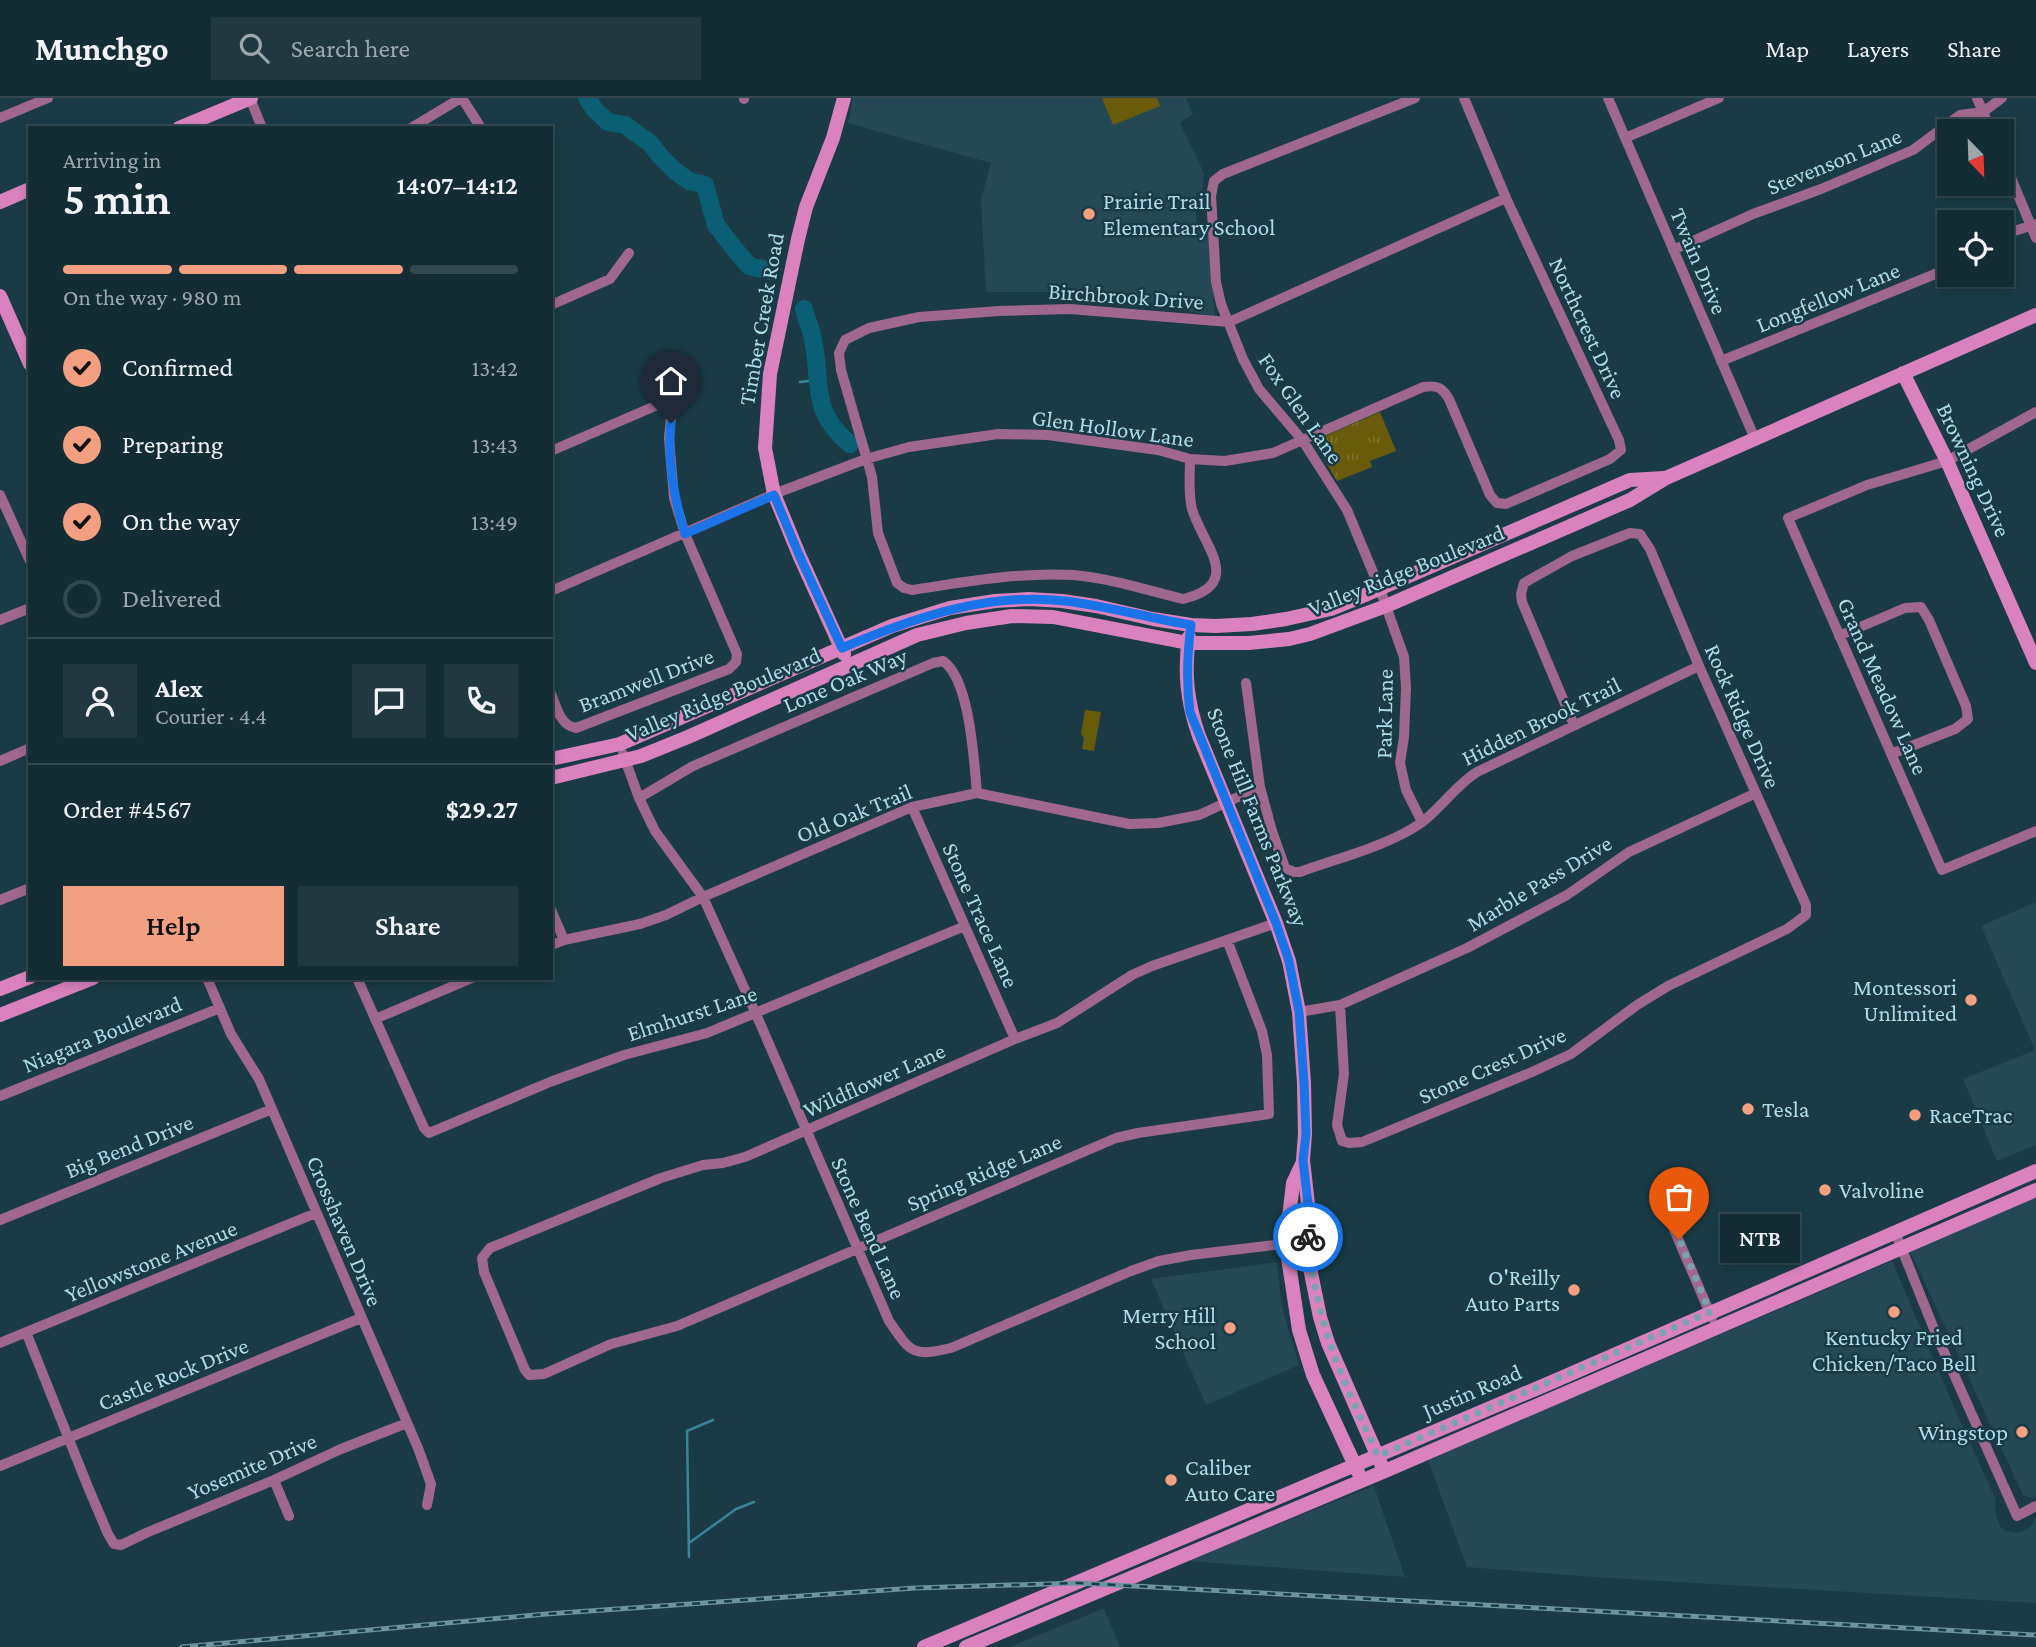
<!DOCTYPE html>
<meta charset="utf-8">
<style>
:root{--surface:#142c34;--page:#213840;--text:#f1f3f6;--muted:#9da7ac;--line:#33484f;--accent:#f3a082}
body{margin:0;font-family:"Crimson Pro",serif;background:var(--page);color:var(--text);height:100vh;display:flex;flex-direction:column;font-size:26px;white-space:nowrap}
*{box-sizing:border-box;margin:0}
p{font-size:23px;color:var(--muted)}
.icon{flex:none;width:38px;height:38px;fill:none;stroke:currentColor;stroke-width:2;stroke-linecap:round;stroke-linejoin:round}
.map{position:relative;flex:1;overflow:hidden}
.sheet{position:absolute;left:28px;top:28px;width:525px;height:854px;display:flex;flex-direction:column;background:var(--surface);border-radius:0px;box-shadow:0 4px 10px #0003,0 0 0 2px var(--line)}
.sheet>*{flex:none}
.needle{width:46px;rotate:157deg}
.buttons{position:absolute;left:1937px;top:21px;display:grid;gap:14px}
.buttons a{display:grid;place-items:center;width:77px;height:77px;border-radius:0px;background:var(--surface);box-shadow:0 4px 10px #0003,0 0 0 2px var(--line);font-size:35px}
.pin{position:absolute;display:grid;place-items:center;width:60px;height:60px;color:#fff;margin:-72px -30px;border-radius:50% 50% 50% 0;rotate:-45deg;box-shadow:0 0 7px #0007}
.pin .icon{rotate:45deg}
.courier{position:absolute;display:grid;place-items:center;width:70px;height:70px;margin:-35px;border:5px solid #1a73e8;border-radius:50%;background:#fff;color:#222;box-shadow:0 2px 9px #0007}
.bubble{position:absolute;height:49px;border-radius:0px;background:var(--surface);box-shadow:0 4px 10px #0003,0 0 0 2px var(--line);font-size:23px;font-weight:600;line-height:49px;text-align:center}
.headline em{font-style:normal;font-weight:600}
.headline div{display:flex;flex-direction:column-reverse}
.headline{display:flex;align-items:center;justify-content:space-between;height:119px;padding:0 35px}
h1{font-size:46px;font-weight:600;line-height:52px}
.bar{display:grid;grid-template-columns:repeat(4,1fr);gap:10px 7px;align-content:center;height:84px;padding:0 35px}
.bar i{height:9px;border-radius:5px;background:var(--line)}
.bar .selected{background:var(--accent)}
.bar p{grid-column:span 4}
.line{display:flex;align-items:center;gap:18px;padding:0 35px;border-top:2px solid var(--line)}
.line div{flex:1}
.round{display:grid;place-items:center;flex:none;width:74px;height:74px;border-radius:0px;background:var(--page)}
ol{padding:0 35px;list-style:none}
li{display:flex;align-items:center;gap:21px;height:77px}
li p{margin-inline-start:auto}
li .icon{padding:7px;border-radius:50%;background:var(--accent);color:#111;stroke-width:4}
li:last-child{color:var(--muted)}
li i{width:38px;height:38px;border:4px solid var(--line);border-radius:50%}
.action{display:flex;gap:14px;margin-top:auto;padding:14px 35px}
.action a{flex:1;height:80px;border-radius:0px;background:var(--accent);color:#111;font-size:28px;font-weight:600;line-height:80px;text-align:center}
.action a+a{background:var(--page);color:var(--text)}
header{display:flex;align-items:center;gap:42px;box-sizing:border-box;height:98px;padding:0 35px;background:var(--surface);border-bottom:2px solid var(--line)}
header strong{font-size:33px}
nav{display:flex;gap:38px;margin-inline-start:auto;font-size:24px}
.search{width:490px;height:63px;background:var(--page);display:flex;align-items:center;gap:18px;box-sizing:border-box;padding:0 24px;border-radius:0px;color:var(--muted);font-size:26px}
.map>svg:first-child{display:block}
</style>
<header>
<strong>Munchgo</strong>
<div class="search"><svg class="icon" aria-label="search" viewBox="0 0 24 24"><circle cx="10" cy="10" r="6"/><path d="M15 15l6 6"/></svg>Search here</div>
<nav><a>Map</a><a>Layers</a><a>Share</a></nav>
</header>
<div class="map">
<svg width="2036" height="1549" viewBox="0 0 2036 1549">
<defs>
<pattern id="grass-tufts" width="24" height="20" patternUnits="userSpaceOnUse" patternTransform="scale(1.75)"><rect width="24" height="20" fill="#685c0a"/><path d="M3 7l-1-3M5 7V3M7 7l1-3M15 17l-1-3M17 17v-4M19 17l1-3" fill="none" stroke="#7b732e"/></pattern>
</defs>
<rect width="100%" height="100%" fill="#1a3b45"/>
<path fill="#244854" d="M853 0H1186L1193 16 1180 25 1204 75 1202 93 1196 95 1197 132 1208 131 1215 219 1138 202 1065 194H986L981 101 991 65 848 25Z
M2036 804V1047L1997 1063 1963 981 2035 952 1981 828Z
M2036 1098V1398L2031 1400 2023 1397 1910 1153Z
M1892 1163 1957 1316 1996 1402 1995 1414 2000 1428 2005 1433 2018 1435 2026 1432 2032 1427 2036 1418V1505L1593 1479 1467 1469 1428 1362Z
M1277 1164 1282 1209 1299 1267 1206 1307 1151 1181Z
M1374 1388 1405 1479 1188 1463 1333 1404Z
M1102 1511H1104L1120 1549H1010Z"/>
<path fill="url(#grass-tufts)" d="M1380 314 1396 353 1370 363 1372 369 1337 383 1316 347V344L1320 340Z"/>
<path fill="#685c0a" d="M1102 0H1157L1160 8 1113 27Z
M1085 612 1101 614 1094 653 1082 651 1084 640 1081 635Z"/>
<g fill="none" stroke-linecap="round" stroke-linejoin="round">
<path stroke="#3b8497" stroke-width="2.5" d="M800 284 817 282
M689 1445 736 1411 754 1404
M689 1459 687 1333 713 1322"/>
<path stroke="#0a5f74" stroke-width="18" d="M587 0 595 12 608 24 625 27 651 46 659 57 675 73 689 83 705 87 716 127 733 149 749 168 770 173
M804 211C806 220 810 229 812 237 823 282 808 312 850 346"/>
<path stroke="#a0688d" stroke-width="10" d="M250 0 262 30
M462 0 481 30
M1415 0 1223 76 1214 83 1211 98 1216 184 1221 206 1243 261 1259 291 1303 343 1347 412 1380 491 1404 559 1406 590 1404 639 1400 665 1406 692 1422 724
M1608 0 1755 341
M1977 0 1991 33
M744 1V0
M0 20 48 0
M411 30 461 0
M1625 40 1719 0
M2002 58 2036 140
M2002 142 2014 133 2036 126
M1673 152 1753 116 1821 91 1913 52 1960 17 1983 14 2002 0
M551 207 610 181 629 155
M1721 263 1950 170
M2036 314 1947 363 1867 387 1788 420 1942 772 2036 733
M551 353 662 305 667 304 672 307 669 340 674 400 685 436 737 556 736 564 729 571 576 630C560 627 557 610 551 596
M1190 361C1190 377 1188 395 1192 411 1202 446 1246 486 1183 501 1147 492 1109 480 1073 477 1018 474 966 484 912 492L904 490 897 485 878 435 872 379 841 272 839 255 845 242 869 230 919 219 999 213 1070 211 1229 224 1506 100
M0 397 30 463
M551 493 774 396 866 361 909 349 998 336 1048 337 1158 352 1190 361 1225 363 1273 355 1423 289C1437 287 1442 289 1449 301L1490 397 1497 405 1506 406 1610 361 1621 352 1619 342 1506 100 1464 0
M0 522 30 510
M1839 538 1905 510 1921 509 1929 522 1966 608 1968 621 1955 631 1891 656
M1246 585 1260 689 1272 733 1285 770 1294 774H1300C1338 760 1388 748 1421 725 1441 710 1455 688 1477 674L1699 568
M623 656 639 700 655 733 703 799 756 916 889 1223C911 1255 912 1259 951 1250L1131 1173 1159 1163 1191 1157 1308 1143
M0 663 30 650
M639 700 693 668 933 565 943 563C970 581 974 663 977 695
M912 709 1015 941
M0 802 30 790
M551 812 564 842
M1227 842 1262 933 1267 957 1269 1016 1138 1035 1116 1040 677 1228 611 1246 544 1276 529 1277 525 1272 484 1174 482 1160 490 1150 661 1080 703 1067 723 1065 745 1059 1015 941 1057 925 1132 877 1152 868 1276 825
M551 847 564 842 640 826 666 817 703 799 912 709 977 695 1129 726 1158 725 1199 717 1260 689
M207 880 231 936 259 981 418 1350 431 1386 427 1407
M357 880 424 1030 429 1035 550 984 624 957 707 935 965 828
M1340 907 1344 976 1337 1027 1342 1043 1349 1045 1362 1044 1532 974 1571 956 1637 907 1668 888 1787 831 1806 817V807L1699 568 1650 451 1640 436 1630 435 1572 458 1524 485 1521 496 1522 504 1574 627
M1299 914 1340 907 1467 850 1567 797 1629 754 1756 695
M375 921 472 880
M0 998 220 910
M1661 1101 1712 1220
M0 1122 272 1011
M1895 1134 1936 1236 2017 1418 2036 1408
M26 1234 88 1389 108 1436 114 1446 121 1447 146 1435 274 1382 341 1351 407 1325
M0 1245 316 1115
M0 1368 361 1220
M274 1382 289 1418"/>
<path stroke="#da82bd" stroke-width="14" d="M179 30 251 0
M0 104 30 91
M0 198 30 266
M1903 275 1947 363 2036 565
M1189 539C1184 574 1187 604 1199 638L1276 825 1289 863 1299 914 1304 985 1305 1036 1303 1062 1308 1106 1310 1170 1320 1219 1328 1245 1381 1366
M844 556 800 459 774 396 765 350 770 276 798 141 806 109 833 40 844 0
M551 661 620 646 892 528 950 510 995 503 1029 501 1062 503 1096 508 1153 521 1191 527 1216 528 1252 526 1286 521 1331 511 1358 500 1630 382 1664 380
M551 680 641 658 688 639 917 537 966 525 1012 518 1053 519 1188 545H1249L1289 541 1310 536 1386 508 1630 402 1666 380 2036 217
M0 891 30 879
M0 917 93 880
M1303 1064 1293 1085 1286 1146 1299 1232 1313 1277 1358 1374
M924 1549 1552 1284 2036 1073
M966 1549 1385 1373 2036 1092"/>
<g stroke="#6c95a2" stroke-width="5">
<path id="rail" d="M182 1549 546 1516 915 1490 1078 1485 2036 1537"/>
</g>
<use href="#rail" stroke="#1a3b45" stroke-width="2.5" stroke-dasharray="8" stroke-linecap="butt"/>
</g>
<g fill="none" stroke-linecap="round" stroke-linejoin="round">
<path stroke="#79a3b0" stroke-width="7" stroke-dasharray="0 12.6" d="M1308 1139C1308 1159 1313 1178 1317 1197 1328 1254 1354 1305 1378 1358L1710 1214 1679 1141"/>
<path stroke="#1a73e8" stroke-width="9" d="M671 325C667 363 674 399 685 436L774 397 800 459 842 550C913 520 986 494 1065 503 1107 508 1149 520 1191 527 1187 557 1186 584 1190 614L1276 825 1289 863 1299 914 1304 985 1306 1036 1303 1062 1308 1106V1139"/>
</g>
<g fill="#f3a082" stroke="#1a3b45" stroke-width="2.5">
<circle cx="1089" cy="116" r="7"/>
<circle cx="1971" cy="902" r="7"/>
<circle cx="1748" cy="1011" r="7"/>
<circle cx="1915" cy="1017" r="7"/>
<circle cx="1825" cy="1092" r="7"/>
<circle cx="1574" cy="1192" r="7"/>
<circle cx="1894" cy="1214" r="7"/>
<circle cx="1230" cy="1230" r="7"/>
<circle cx="2022" cy="1334" r="7"/>
<circle cx="1171" cy="1382" r="7"/>
</g>
<g text-anchor="middle" stroke-width="5" stroke-linejoin="round" paint-order="stroke">
<g font-size="23" fill="#acdbea" stroke="#1a3b45">
<text transform="translate(1834 63) rotate(-22)" y="8">Stevenson Lane</text>
<text transform="translate(1699 163) rotate(67)" y="8">Twain Drive</text>
<text transform="translate(1126 198) rotate(4)" y="8">Birchbrook Drive</text>
<text transform="translate(1828 199) rotate(-22)" y="8">Longfellow Lane</text>
<text transform="translate(761 221) rotate(-80)" y="8">Timber Creek Road</text>
<text transform="translate(1588 230) rotate(65)" y="8">Northcrest Drive</text>
<text transform="translate(1301 310) rotate(55)" y="8">Fox Glen Lane</text>
<text transform="translate(1113 330) rotate(8)" y="8">Glen Hollow Lane</text>
<text transform="translate(1974 372) rotate(65)" y="8">Browning Drive</text>
<text transform="translate(1406 472) rotate(-22)" y="8">Valley Ridge Boulevard</text>
<text transform="translate(646 582) rotate(-21)" y="8">Bramwell Drive</text>
<text transform="translate(845 582) rotate(-23)" y="8">Lone Oak Way</text>
<text transform="translate(1883 588) rotate(66)" y="8">Grand Meadow Lane</text>
<text transform="translate(723 596) rotate(-23)" y="8">Valley Ridge Boulevard</text>
<text transform="translate(1384 616) rotate(-89)" y="8">Park Lane</text>
<text transform="translate(1743 618) rotate(66)" y="8">Rock Ridge Drive</text>
<text transform="translate(1541 623) rotate(-26)" y="8">Hidden Brook Trail</text>
<text transform="translate(854 715) rotate(-22)" y="8">Old Oak Trail</text>
<text transform="translate(1258 719) rotate(68)" y="8">Stone Hill Farms Parkway</text>
<text transform="translate(1539 785) rotate(-31)" y="8">Marble Pass Drive</text>
<text transform="translate(981 817) rotate(66)" y="8">Stone Trace Lane</text>
<text transform="translate(692 915) rotate(-18)" y="8">Elmhurst Lane</text>
<text transform="translate(102 936) rotate(-22)" y="8">Niagara Boulevard</text>
<text transform="translate(1492 967) rotate(-24)" y="8">Stone Crest Drive</text>
<text transform="translate(874 982) rotate(-24)" y="8">Wildflower Lane</text>
<text transform="translate(129 1048) rotate(-22)" y="8">Big Bend Drive</text>
<text transform="translate(984 1074) rotate(-23)" y="8">Spring Ridge Lane</text>
<text transform="translate(869 1130) rotate(66)" y="8">Stone Bend Lane</text>
<text transform="translate(345 1133) rotate(67)" y="8">Crosshaven Drive</text>
<text transform="translate(151 1163) rotate(-22)" y="8">Yellowstone Avenue</text>
<text transform="translate(173 1276) rotate(-22)" y="8">Castle Rock Drive</text>
<text transform="translate(1472 1293) rotate(-23)" y="8">Justin Road</text>
<text transform="translate(252 1368) rotate(-23)" y="8">Yosemite Drive</text>
</g>
<g font-size="23" fill="#acdbea" stroke="#1a3b45" text-anchor="start">
<text x="1103" y="111">Prairie Trail<tspan x="1103" dy="26">Elementary School</tspan></text>
<text x="1957" y="897" text-anchor="end">Montessori<tspan x="1957" dy="26">Unlimited</tspan></text>
<text x="1762" y="1019">Tesla</text>
<text x="1929" y="1025">RaceTrac</text>
<text x="1839" y="1100">Valvoline</text>
<text x="1560" y="1187" text-anchor="end">O'Reilly<tspan x="1560" dy="26">Auto Parts</tspan></text>
<text x="1216" y="1225" text-anchor="end">Merry Hill<tspan x="1216" dy="26">School</tspan></text>
<text x="1894" y="1247" text-anchor="middle">Kentucky Fried<tspan x="1894" dy="26">Chicken/Taco Bell</tspan></text>
<text x="2008" y="1342" text-anchor="end">Wingstop</text>
<text x="1185" y="1377">Caliber<tspan x="1185" dy="26">Auto Care</tspan></text>
</g>
</g>
</svg>
<div class="buttons">
<a><svg class="needle" viewBox="-14 -14 28 28"><path d="M0-13l5 13h-10z" fill="#e53935"/><path d="M0 13l5-13h-10z" fill="#9da7ac"/></svg></a>
<a><svg class="icon" aria-label="locate" viewBox="0 0 24 24"><circle cx="12" cy="12" r="6"/><path d="M12 2v4M12 18v4M2 12h4M18 12h4"/></svg></a>
</div>
<div class="pin" style="left:1679px;top:1141px;background:#ea580c"><svg class="icon" aria-label="bag" viewBox="0 0 24 24"><path d="M5 8h14l-1 12H6zM9 8a3 3 0 0 1 6 0"/></svg></div>
<div class="pin" style="left:671px;top:325px;background:#1f2937"><svg class="icon" aria-label="home" viewBox="0 0 24 24"><path d="M3 11l9-7 9 7M6 9v11h12V9"/></svg></div>
<div class="courier" style="left:1308px;top:1139px"><svg class="icon" aria-label="bike" viewBox="0 0 24 24"><circle cx="6" cy="16" r="4"/><circle cx="18" cy="16" r="4"/><path d="M6 16l4-8h5l3 8M10 8l3 8H6M13 5h3"/></svg></div>
<div class="bubble" style="left:1720px;top:1116px;width:80px">NTB</div>
<section class="sheet">
<div class="headline"><div><h1>5 min</h1><p>Arriving in</p></div><em>14:07–14:12</em></div>
<div class="bar"><i class="selected"></i><i class="selected"></i><i class="selected"></i><i></i><p>On the way · 980 m</p></div>
<ol>
<li><svg class="icon" aria-label="check" viewBox="0 0 24 24"><path d="M5 12l5 5 9-10"/></svg>Confirmed<p>13:42</p></li>
<li><svg class="icon" aria-label="check" viewBox="0 0 24 24"><path d="M5 12l5 5 9-10"/></svg>Preparing<p>13:43</p></li>
<li><svg class="icon" aria-label="check" viewBox="0 0 24 24"><path d="M5 12l5 5 9-10"/></svg>On the way<p>13:49</p></li>
<li><i></i>Delivered</li>
</ol>
<div class="line" style="height:126px"><a class="round"><svg class="icon" aria-label="person" viewBox="0 0 24 24"><circle cx="12" cy="8" r="4"/><path d="M4 21q1-7 8-7t8 7"/></svg></a><div><b>Alex</b><p>Courier · 4.4</p></div><a class="round"><svg class="icon" aria-label="chat" viewBox="0 0 24 24"><path d="M4 5h16v11H9l-5 4z"/></svg></a><a class="round"><svg class="icon" aria-label="phone" viewBox="0 0 24 24"><path d="M5 4h4l2 5-3 2q2 4 5 5l2-3 5 2v4C11 20 4 13 5 4z"/></svg></a></div>
<div class="line" style="height:91px"><div>Order #4567</div><b>$29.27</b></div>
<div class="action"><a>Help</a><a>Share</a></div>
</section>
</div>
